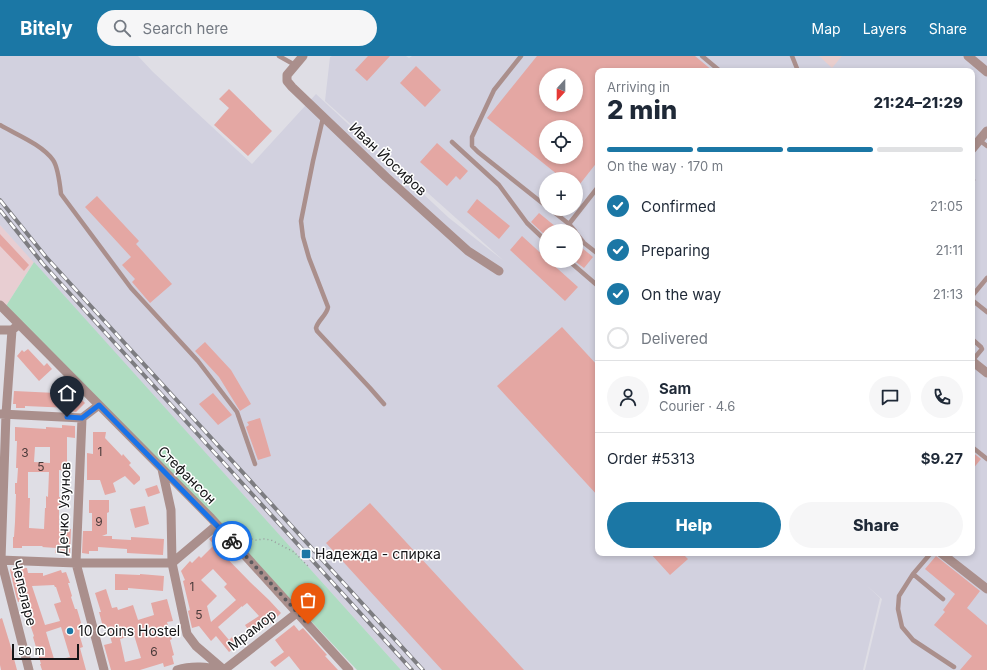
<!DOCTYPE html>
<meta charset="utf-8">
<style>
:root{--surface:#fff;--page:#f6f6f7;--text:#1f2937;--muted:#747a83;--line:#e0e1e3;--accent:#1b77a5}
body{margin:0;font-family:Inter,sans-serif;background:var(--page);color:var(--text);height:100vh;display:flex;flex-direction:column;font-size:15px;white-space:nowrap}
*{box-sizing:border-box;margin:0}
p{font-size:13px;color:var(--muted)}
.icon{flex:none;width:22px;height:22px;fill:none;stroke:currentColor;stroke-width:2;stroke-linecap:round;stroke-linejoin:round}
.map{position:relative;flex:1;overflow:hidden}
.details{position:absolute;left:595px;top:12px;width:380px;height:488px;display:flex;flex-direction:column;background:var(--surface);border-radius:8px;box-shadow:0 2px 6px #0003}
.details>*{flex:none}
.needle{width:26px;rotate:201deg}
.controls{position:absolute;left:539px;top:12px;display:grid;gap:8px}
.controls a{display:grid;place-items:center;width:44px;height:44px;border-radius:50%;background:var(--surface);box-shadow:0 2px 6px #0003;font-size:20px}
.scale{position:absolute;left:12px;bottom:10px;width:67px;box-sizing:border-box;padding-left:4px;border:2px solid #151517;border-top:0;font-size:11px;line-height:14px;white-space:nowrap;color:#151517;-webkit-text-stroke:3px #fff;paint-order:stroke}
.pin{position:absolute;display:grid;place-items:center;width:34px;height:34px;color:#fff;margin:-41px -17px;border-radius:50% 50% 50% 0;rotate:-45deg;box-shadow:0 0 4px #0007}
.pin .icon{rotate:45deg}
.courier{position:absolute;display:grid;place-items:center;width:40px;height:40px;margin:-20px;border:3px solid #1a73e8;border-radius:50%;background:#fff;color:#222;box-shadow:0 1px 5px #0007}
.summary em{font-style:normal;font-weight:800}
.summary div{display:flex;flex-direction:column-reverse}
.summary{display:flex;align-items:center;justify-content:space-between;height:68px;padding:0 12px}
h1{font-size:26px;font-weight:800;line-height:30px}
.bar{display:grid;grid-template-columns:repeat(4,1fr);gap:6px 4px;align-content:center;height:48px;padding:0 12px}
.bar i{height:5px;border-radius:3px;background:var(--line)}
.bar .current{background:var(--accent)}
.bar p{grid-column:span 4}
.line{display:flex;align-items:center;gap:10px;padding:0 12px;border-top:1px solid var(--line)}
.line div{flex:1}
.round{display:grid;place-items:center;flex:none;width:42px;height:42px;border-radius:21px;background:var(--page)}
ol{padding:0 12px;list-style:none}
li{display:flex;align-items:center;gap:12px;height:44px}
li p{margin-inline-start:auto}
li .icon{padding:4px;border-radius:50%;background:var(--accent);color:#fff;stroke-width:4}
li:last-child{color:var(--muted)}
li i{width:22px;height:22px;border:2px solid var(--line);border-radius:50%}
.cta{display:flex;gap:8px;margin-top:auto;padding:8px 12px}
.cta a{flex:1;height:46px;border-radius:24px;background:var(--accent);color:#fff;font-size:16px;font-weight:800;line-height:46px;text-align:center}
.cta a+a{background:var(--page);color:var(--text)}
header{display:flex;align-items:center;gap:24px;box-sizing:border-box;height:56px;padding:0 20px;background:var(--accent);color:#fff}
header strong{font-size:19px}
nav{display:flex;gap:22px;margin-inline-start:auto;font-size:14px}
.search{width:280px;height:36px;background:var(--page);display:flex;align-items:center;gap:10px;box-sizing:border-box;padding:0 14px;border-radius:22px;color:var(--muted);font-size:15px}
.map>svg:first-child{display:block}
</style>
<header>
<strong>Bitely</strong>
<div class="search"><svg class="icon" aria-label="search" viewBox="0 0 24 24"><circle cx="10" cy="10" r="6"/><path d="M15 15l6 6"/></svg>Search here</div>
<nav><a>Map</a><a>Layers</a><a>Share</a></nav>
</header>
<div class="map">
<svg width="987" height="614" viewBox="0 0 987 614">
<rect width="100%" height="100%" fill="#dfdee5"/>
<path fill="#e8ced2" d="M0 169 34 206 6 250 0 245Z"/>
<path fill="#d2d1df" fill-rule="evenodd" d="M0 0H138L153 16 252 108 316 38 449 162 504 205 325 45 330 1 332 0H406L409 2 412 0H987V614H865L882 543 866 529 880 542 863 614H401L0 169ZM598 15H972V497H598ZM546 19H576V49H546ZM546 71H576V101H546ZM546 123H576V153H546ZM546 175H576V205H546Z"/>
<path fill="#e9cecd" d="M819 0H842L832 12Z"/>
<path fill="#afdcc1" d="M34 206 401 614H357L235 484 6 250Z"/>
<path fill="#e4a7a3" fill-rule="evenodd" d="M368 0H390L367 25 355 14Z
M537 0H695L713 15H598V105L576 133V123H563L487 62ZM546 19H576V49H546ZM546 71H576V101H546Z
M416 10 441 34 425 51 400 27Z
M229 33 272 75 248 100 214 69 229 52 219 43Z
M437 87 468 115 460 124 456 120 447 130 420 106Z
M97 140 139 185 136 188 172 228 150 247 132 226 135 223 122 209 131 201 85 151Z
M477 143 510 170 499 183 467 156Z
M539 157 561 175H546V180L531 166Z
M0 178 29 209 24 215 0 190Z
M522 180 546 202V205H549L578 231 565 245 510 194Z
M576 187 593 201 584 212 576 206Z
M562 271 598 310V440L497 330Z
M205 286 231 314 251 348 240 355 219 321 195 295Z
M28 293 44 310 47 307 52 313 39 325 17 300 22 294 24 296Z
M63 325 85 347 76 356 71 355V352L25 350V352H16V348H13L14 335 56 337V332Z
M213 337 232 359 218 369 199 348Z
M260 362 271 400 258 404 246 371 249 369 247 366Z
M62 369 75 370V382L67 381V415L59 414V441H65L64 450H59V472L71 473 70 497V496L69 498 55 497 56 492 42 491 43 490H22V492H13V481H14L15 466 16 438H15V427H17L18 412H16L17 385H15V371L46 373V371L62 372ZM35 391H50V407L34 406ZM28 416H49L48 441 46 440V452H45L44 473 29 472 30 442H28Z
M93 376H106L105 382 122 400 123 398 131 407 129 409 140 421V424L134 429 125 420 113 427 116 436 105 439 100 424H87V397L93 398Z
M972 396 981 403 972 414Z
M157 429 160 437 148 441 145 433Z
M89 444H109V456L107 457V478L102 480H112V483L131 484V481L164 483 163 499 127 497V493L98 491V495H89V498L82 497 83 475H92V457H89Z
M370 447 524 614H442L326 487Z
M145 450 149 468 135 472 130 453Z
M216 477 224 486 217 492 209 483Z
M214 489 250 526 269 544 281 557 270 568 252 579 245 569 259 560 247 547 242 551V550L218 571 229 584 232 581 238 589 229 596 216 580 211 585 199 570 192 572 188 555 190 554 183 525 185 524 181 515 190 505 192 507 199 500 201 502ZM213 513 227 528 224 531 236 544 211 566 207 550 217 540 201 524Z
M650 497H682L688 503 670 519Z
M936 500 980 535 967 552 987 569V614H960L972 600 934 569 945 556 943 554 955 538 925 513Z
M12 511 27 512 28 517H43V520L61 514 62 517 66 516 70 527H68L72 540 71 541 75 553H77L85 580 80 581 83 591 80 592 86 614H42L40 608H41L33 581 34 580 25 554 21 545 18 546 16 540 10 514ZM54 529 55 531H56L61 546 54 548 60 565 45 569 32 530ZM61 571 70 601 57 604V603H54L46 576Z
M115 518 140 519V518L164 520 163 535 128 532V534H115Z
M106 533 112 552 117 551 118 554 133 549 138 564 154 559 151 547 167 543 173 565 167 566 172 583 170 584 174 599 172 600 174 608 164 611 163 607 140 614H111L104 589 112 587 107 570 103 571 99 556H101L95 537ZM134 579 141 602 125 606 120 583Z
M2 562 10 588 17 614H1L0 609V563Z
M294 569 299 575 303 572 327 599 325 600 338 614H300L289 600 275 611 270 606 284 596 275 584Z"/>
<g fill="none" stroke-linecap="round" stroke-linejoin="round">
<path stroke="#9a999e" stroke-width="1.5" stroke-dasharray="1 3" stroke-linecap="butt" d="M240 480 256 484 264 483 271 484 294 496 309 511"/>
<path stroke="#aa8f8c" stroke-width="4.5" d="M279 0 295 9
M521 0 494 34 472 81V90L478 96 546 150
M702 0 720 15
M792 0 798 15
M323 62 313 105 301 165 303 181 309 202 328 251C327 259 318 264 316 272L317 275 370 332 384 348
M0 69C17 79 41 88 53 104 58 111 60 129 61 138L131 232 198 305 237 356 255 408
M979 84 987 90
M452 86 499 129 527 167 546 185
M972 120 973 124 972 127
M550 153 569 168 575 175
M569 168 598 131
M576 177 584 187 598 198
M569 205 598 230
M972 240 987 222
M972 244 987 256
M972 283 981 291 982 293 972 305
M972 391 987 403
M931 497 913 518 899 540 898 553 902 571 913 584 954 611
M913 518 943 543"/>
<path stroke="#aa8f8c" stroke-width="9" d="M303 0 287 19V25L292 31 386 121 468 195 499 215
M968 0 987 16
M972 93 987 75
M0 249 211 462 349 614
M0 274H12L17 270
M12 274 6 358 1 504 29 614
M972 305 987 317
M1 358 82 362 99 349
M82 362 76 507 104 614
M162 413 171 454 172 507 187 578 196 590 224 614
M941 497 987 533
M0 504 76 507H172L217 469
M177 614C193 609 207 611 223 614
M224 614 298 556"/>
<g stroke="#7d7d81" stroke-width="4">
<path id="rail" d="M0 144 46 201 423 614
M0 154 43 208 412 614"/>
</g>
<use href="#rail" stroke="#fff" stroke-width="2.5" stroke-dasharray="8" stroke-linecap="butt"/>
</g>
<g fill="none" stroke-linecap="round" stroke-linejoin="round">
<path stroke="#5c5b5f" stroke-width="4" stroke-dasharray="0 7.2" d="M232 485 308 568"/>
<path stroke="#1a73e8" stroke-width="5" d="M67 361 82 362 99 349 232 485"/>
</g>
<g fill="#1b77a5" stroke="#fff" stroke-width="1.5">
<rect x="301" y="493" width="10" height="10" rx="2"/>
<circle cx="70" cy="575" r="4"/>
</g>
<g text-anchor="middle" stroke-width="3" stroke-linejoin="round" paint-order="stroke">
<g font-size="12" fill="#493a3a">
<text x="100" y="400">1</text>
<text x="25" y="401">3</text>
<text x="41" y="415">5</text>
<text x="99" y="470">9</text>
<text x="192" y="535">1</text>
<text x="199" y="563">5</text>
<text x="154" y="600">6</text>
</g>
<g font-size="14" fill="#151517" stroke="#fff">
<text transform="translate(388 103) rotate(43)" y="5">Иван Йосифов</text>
<text transform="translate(187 419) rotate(45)" y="5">Стефансон</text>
<text transform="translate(64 453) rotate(-88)" y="5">Дечко Узунов</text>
<text transform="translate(24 537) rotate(76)" y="5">Чепеларе</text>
<text transform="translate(252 574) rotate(-38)" y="5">Мрамор</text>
</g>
<g font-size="14" fill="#151517" stroke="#fff" text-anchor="start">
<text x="315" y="503">Надежда - спирка</text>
<text x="78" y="580">10 Coins Hostel</text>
</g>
</g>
</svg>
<div class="controls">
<a><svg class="needle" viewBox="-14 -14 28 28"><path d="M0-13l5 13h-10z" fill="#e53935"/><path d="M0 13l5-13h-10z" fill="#747a83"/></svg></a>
<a><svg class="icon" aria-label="locate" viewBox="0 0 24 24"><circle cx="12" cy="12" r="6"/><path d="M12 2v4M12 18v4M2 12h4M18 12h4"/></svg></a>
<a>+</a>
<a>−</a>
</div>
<div class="scale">50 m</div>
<div class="pin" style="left:308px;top:568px;background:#ea580c"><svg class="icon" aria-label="bag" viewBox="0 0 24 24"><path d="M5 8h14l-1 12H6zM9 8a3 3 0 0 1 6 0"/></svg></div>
<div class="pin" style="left:67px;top:361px;background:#1f2937"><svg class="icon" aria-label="home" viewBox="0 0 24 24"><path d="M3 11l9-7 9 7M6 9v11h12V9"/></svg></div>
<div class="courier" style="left:232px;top:485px"><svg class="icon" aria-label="bike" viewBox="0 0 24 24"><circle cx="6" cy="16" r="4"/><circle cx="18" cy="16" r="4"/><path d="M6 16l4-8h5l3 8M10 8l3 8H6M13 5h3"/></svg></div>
<section class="details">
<div class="summary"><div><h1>2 min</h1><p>Arriving in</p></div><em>21:24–21:29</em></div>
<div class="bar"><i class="current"></i><i class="current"></i><i class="current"></i><i></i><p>On the way · 170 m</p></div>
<ol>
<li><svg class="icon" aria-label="check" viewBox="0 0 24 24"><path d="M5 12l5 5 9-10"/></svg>Confirmed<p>21:05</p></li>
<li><svg class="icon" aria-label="check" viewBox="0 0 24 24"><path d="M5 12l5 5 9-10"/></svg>Preparing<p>21:11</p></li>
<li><svg class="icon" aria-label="check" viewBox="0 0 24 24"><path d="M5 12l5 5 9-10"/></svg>On the way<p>21:13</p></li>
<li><i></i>Delivered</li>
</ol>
<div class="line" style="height:72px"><a class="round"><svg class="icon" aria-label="person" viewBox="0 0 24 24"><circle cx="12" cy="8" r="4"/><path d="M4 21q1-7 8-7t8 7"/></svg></a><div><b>Sam</b><p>Courier · 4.6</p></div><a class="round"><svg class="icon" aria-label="chat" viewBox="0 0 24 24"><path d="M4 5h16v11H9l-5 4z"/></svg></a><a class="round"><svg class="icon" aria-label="phone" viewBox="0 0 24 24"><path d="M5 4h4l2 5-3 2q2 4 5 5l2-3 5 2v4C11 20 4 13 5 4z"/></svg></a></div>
<div class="line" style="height:52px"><div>Order #5313</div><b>$9.27</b></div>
<div class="cta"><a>Help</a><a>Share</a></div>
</section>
</div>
